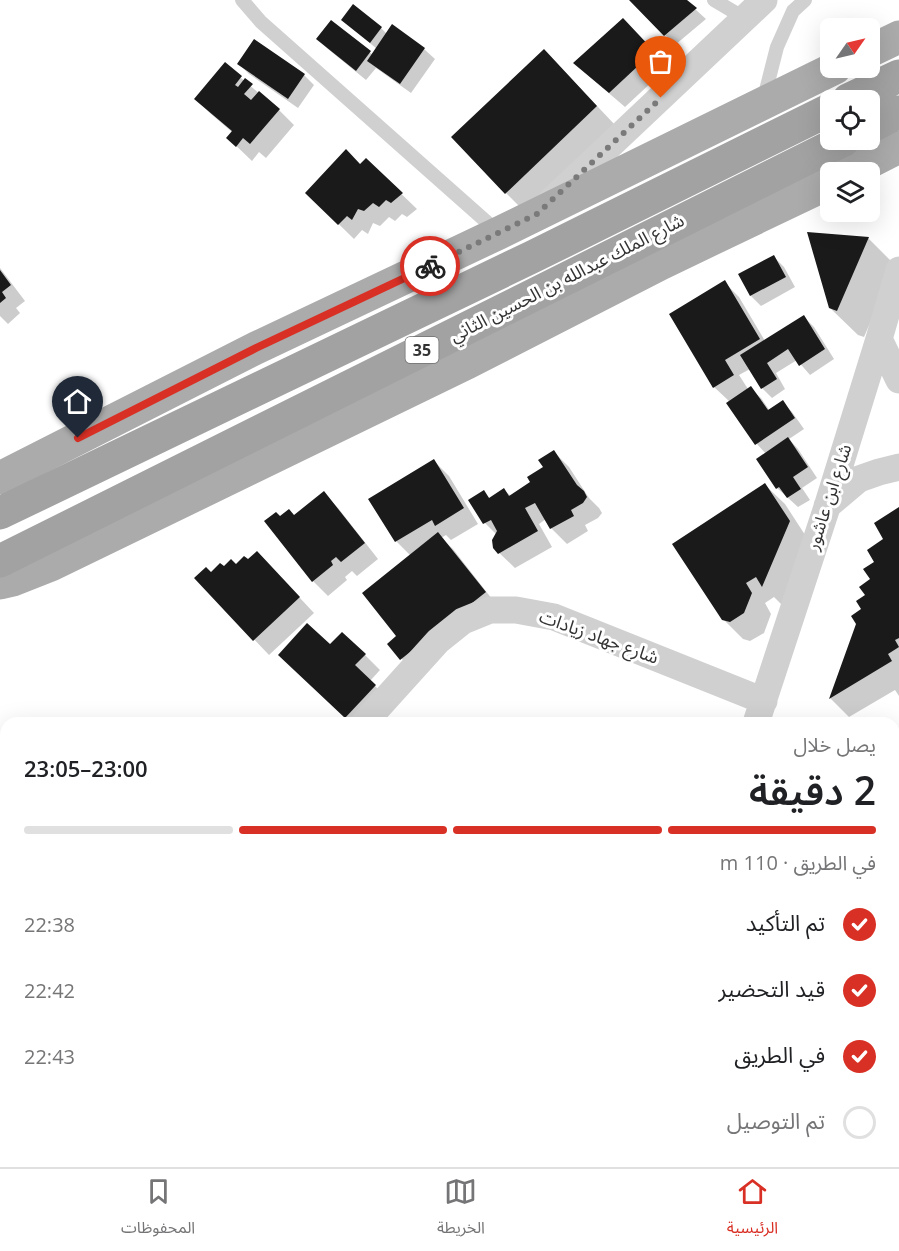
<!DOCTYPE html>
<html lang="ar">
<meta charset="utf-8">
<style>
:root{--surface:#fff;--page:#f6f6f6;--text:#202124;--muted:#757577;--line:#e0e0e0;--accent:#d93025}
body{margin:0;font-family:"Open Sans","Noto Sans Arabic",sans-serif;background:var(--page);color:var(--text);direction:rtl;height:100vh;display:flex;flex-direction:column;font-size:22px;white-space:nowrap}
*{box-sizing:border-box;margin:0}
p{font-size:20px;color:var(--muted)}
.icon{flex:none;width:33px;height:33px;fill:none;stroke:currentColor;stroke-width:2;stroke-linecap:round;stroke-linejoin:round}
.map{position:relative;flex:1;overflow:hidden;direction:ltr}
.side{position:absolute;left:0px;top:717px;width:900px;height:450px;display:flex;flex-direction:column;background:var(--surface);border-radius:18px 18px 0 0;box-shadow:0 6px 24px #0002;direction:rtl}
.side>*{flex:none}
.needle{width:39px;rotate:56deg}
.fabs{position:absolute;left:820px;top:18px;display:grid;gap:12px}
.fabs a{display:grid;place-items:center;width:60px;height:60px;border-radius:9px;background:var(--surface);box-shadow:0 6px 24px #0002;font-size:30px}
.pin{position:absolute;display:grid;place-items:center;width:51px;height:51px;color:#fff;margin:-62px -26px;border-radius:50% 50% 50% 0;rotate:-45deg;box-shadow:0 0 6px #0007}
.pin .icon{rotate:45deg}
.courier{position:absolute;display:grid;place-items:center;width:60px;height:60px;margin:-30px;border:4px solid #d93025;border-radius:50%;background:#fff;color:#222;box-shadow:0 2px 8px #0007}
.head em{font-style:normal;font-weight:600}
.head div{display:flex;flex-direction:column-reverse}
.head{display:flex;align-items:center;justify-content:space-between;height:102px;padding:0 24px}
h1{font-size:39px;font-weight:600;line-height:45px}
.bar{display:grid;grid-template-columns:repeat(4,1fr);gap:9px 6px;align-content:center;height:72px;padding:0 24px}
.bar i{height:8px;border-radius:4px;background:var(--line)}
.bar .current{background:var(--accent)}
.bar p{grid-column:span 4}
ol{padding:0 24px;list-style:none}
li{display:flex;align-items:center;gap:18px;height:66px}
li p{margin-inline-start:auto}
li .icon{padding:6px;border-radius:50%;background:var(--accent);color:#fff;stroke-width:4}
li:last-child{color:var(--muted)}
li i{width:33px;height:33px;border:3px solid var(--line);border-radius:50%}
.menu{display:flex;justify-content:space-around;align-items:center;height:84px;border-top:2px solid var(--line);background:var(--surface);font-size:16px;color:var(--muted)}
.menu a{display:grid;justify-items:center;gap:3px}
.menu .current{color:var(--accent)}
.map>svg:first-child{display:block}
</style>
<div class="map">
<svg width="899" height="1167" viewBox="0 0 899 1167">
<rect width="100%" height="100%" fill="#fff"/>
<path fill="#0003" d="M631 0H685L706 19 675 45Z
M343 19 381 28 387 34 393 26 424 49 435 59 411 93 376 68 366 80 328 49 318 39 331 22 373 55 377 49 353 29Z
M638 35 668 67 625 107 590 77 575 63Z
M239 64 304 75 314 85 298 108 249 74Z
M564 71 616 126 525 212 506 193Z
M241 78 279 110 294 125 266 158 259 152 252 161 228 138 232 132 211 114 196 99Z
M366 160 417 209 407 217 402 214 395 221 389 217 380 226 373 223 368 234 362 230 354 239 307 193 360 166Z
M868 238 895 265 864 337 858 335 830 308Z
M774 257 784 267 795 287 761 306 751 296 740 275Z
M0 268 25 301 16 308 20 313 8 324 0 316Z
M724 282 739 297 765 341 804 317 814 327 834 359 810 375 797 360 776 373 785 389 772 398 762 388 750 369 739 375 748 389 750 388 761 398 770 411 782 402 792 412 804 429 789 439 798 449 817 478 802 488 810 500 798 507 777 488 766 454 757 444 728 403 730 402 714 387Z
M554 452 569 467 589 498 599 508 602 513 598 518 585 525 588 531 567 544 551 528 546 519 539 524 552 547 515 568 494 548 497 535 485 523 470 501 484 492 490 499 504 490 511 496 532 483 545 467Z
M434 461 449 476 478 524 451 540 446 535 441 538 453 549 499 608 417 674 402 659 389 644 398 636 411 556 396 541Z
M765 485 785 504 809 541 782 605 774 597 765 603 771 614 764 633 750 641 743 639 723 619Z
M323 493 338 508 378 559 357 576 352 571 345 577 347 580 328 596 313 581 281 518 294 516Z
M899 509V696L895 690 849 717 830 698 863 610 876 562Z
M236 566 272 568 314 613 269 655 196 578 224 569Z
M330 646 365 655 380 670 370 681 390 701 352 723 295 670Z
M894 889 899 894V920L896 923 899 926V941L894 946Z
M894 1080 899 1084V1141L894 1146Z
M6 1145V1161H93L91 1167H7L0 1160Z"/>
<path fill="#1a1a1a" d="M629 0H687L697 8 664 36Z
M353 4 382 27 370 43 341 20Z
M623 18 654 51 609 93 573 63Z
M331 20 371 51 356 71 316 39Z
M392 24 425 48 400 84 367 61Z
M254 39 305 74 288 99 237 64Z
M544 49 597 106 505 194 451 137Z
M225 62 242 76 235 85 238 87 245 78 253 84 244 94 251 100 259 91 280 109 250 144 243 138 236 147 226 138 232 131 194 99Z
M346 149 360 164 366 158 403 193 391 203 386 200 379 207 373 203 364 211 358 209 352 220 347 216 338 225 305 193Z
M807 232 869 237 837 311 829 308Z
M774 255 786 277 750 296 738 274Z
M0 270 11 285 2 292 6 298 0 303Z
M725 280 760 339 725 360 734 375 713 388 669 314Z
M804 315 825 349 799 366 788 349 767 363 777 379 761 389 740 355Z
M751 386 768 410 783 400 795 418 755 445 726 403Z
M788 437 808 467 793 477 801 489 787 498 779 487 776 489 756 459Z
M554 450 577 485 584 491 587 497 583 503 571 510 574 516 550 529 535 503 525 508 538 531 498 554 493 548 492 540 497 531 491 520 483 524 468 500 484 490 489 498 504 488 509 496 530 482 527 477 543 467 538 460Z
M434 459 464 508 435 526 432 520 395 542 368 499Z
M765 483 790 521 762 587 756 577 746 583 752 593 744 613 730 622 722 620 672 544Z
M324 491 365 543 341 562 336 557 331 561 333 565 312 582 264 521 276 512 280 516 289 509 294 515Z
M899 507V638L895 640 899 647 888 654 892 661 829 699 856 624 851 616 861 609 856 601 865 595 859 587 870 579 863 569 874 562 867 550 883 539 874 523Z
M438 532 486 592 400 660 387 644 396 636 362 593Z
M257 551 300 597 253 641 194 578 206 567 211 572 220 563 224 566 231 559 236 564 244 556 248 559Z
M307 623 330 644 342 632 366 654 355 665 376 685 345 718 278 655Z
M899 787V824L894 818V791Z
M899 954V1017L894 1012V960Z
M894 1078 899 1082V1109L894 1114Z
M6 1141V1161H72L69 1167H14L0 1161V1154Z"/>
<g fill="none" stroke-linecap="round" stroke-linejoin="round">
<path stroke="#d0d0d0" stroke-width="14" d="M242 0 261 22 498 232
M714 0 746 19
M764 98 777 47 793 11 805 0"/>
<path stroke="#d0d0d0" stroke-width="27" d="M551 201 764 0
M879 339 899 380
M827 506 859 479 879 472 899 467
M364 723 438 641 463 621 490 610H516L554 617 764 701
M756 723 827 507 879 339 899 270
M894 1048 899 1053
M823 1161 830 1167
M619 1167 621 1161"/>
<path stroke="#ababab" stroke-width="33" d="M870 51 899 37
M850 172 899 147
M0 478 256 348 499 233 835 68
M0 583 13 580 51 565 467 363 662 263 831 182"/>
<path stroke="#a2a2a2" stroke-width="33" d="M848 100 899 76
M870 127 899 112
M0 513 532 257 831 109
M0 561 844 140"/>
</g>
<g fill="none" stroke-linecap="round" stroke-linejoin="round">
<path stroke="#7a7a7a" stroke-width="6" stroke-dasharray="0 10.8" d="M430 266 537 214 661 98"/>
<path stroke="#d93025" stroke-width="8" d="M78 438 256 348 430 266"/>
</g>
<g text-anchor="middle" stroke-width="6" stroke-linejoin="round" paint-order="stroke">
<rect fill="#fff" stroke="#707070" stroke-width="1.5" x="405.5" y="337" width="33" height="26" rx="4.5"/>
<g font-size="16" font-weight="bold" fill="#333">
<text x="422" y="356">35</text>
</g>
<g font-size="18" fill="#333" stroke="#fff">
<text transform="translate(567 278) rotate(-27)" y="6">شارع الملك عبدالله بن الحسين الثاني</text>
<text transform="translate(829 497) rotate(-72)" y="6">شارع ابن عاشور</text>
<text transform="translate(599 637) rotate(20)" y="6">شارع جهاد زيادات</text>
</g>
</g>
</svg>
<div class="fabs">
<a><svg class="needle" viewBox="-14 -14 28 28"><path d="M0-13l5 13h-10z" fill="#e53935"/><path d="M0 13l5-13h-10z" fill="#757577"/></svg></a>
<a><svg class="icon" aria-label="locate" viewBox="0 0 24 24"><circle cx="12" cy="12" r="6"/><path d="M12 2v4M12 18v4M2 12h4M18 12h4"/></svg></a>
<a><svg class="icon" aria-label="layers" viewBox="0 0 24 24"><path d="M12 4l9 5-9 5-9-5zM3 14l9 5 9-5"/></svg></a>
</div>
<div class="pin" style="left:661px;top:98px;background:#ea580c"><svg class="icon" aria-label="bag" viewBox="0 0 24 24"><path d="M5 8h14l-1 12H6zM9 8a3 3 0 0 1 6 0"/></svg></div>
<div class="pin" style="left:78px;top:438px;background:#1f2937"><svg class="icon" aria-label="home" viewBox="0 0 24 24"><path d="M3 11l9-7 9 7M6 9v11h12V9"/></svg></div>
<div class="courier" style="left:430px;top:266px"><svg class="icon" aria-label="bike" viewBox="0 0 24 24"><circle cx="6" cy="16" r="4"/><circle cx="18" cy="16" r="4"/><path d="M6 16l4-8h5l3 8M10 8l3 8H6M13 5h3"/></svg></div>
<section class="side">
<div class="head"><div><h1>2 دقيقة</h1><p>يصل خلال</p></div><em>23:00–23:05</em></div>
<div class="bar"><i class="current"></i><i class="current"></i><i class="current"></i><i></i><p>في الطريق · 110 m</p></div>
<ol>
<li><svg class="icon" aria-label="check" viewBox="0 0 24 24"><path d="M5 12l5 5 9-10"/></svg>تم التأكيد<p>22:38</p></li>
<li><svg class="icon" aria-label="check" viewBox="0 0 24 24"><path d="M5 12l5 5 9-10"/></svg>قيد التحضير<p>22:42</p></li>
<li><svg class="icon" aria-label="check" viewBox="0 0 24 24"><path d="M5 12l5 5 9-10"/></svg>في الطريق<p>22:43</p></li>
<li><i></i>تم التوصيل</li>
</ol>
</section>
</div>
<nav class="menu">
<a class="current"><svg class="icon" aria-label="home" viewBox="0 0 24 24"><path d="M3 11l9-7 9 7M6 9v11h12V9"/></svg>الرئيسية</a>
<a><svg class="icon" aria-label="map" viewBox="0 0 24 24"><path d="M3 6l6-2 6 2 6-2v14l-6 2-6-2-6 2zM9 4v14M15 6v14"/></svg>الخريطة</a>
<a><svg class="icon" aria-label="saved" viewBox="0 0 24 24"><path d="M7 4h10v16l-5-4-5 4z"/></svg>المحفوظات</a>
</nav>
